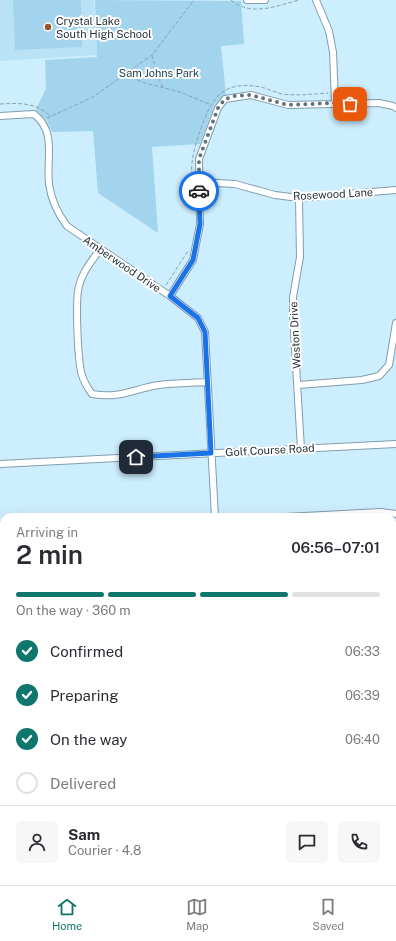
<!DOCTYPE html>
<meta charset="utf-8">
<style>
:root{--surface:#fff;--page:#f7f7f7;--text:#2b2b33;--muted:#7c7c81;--line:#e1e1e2;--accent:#0f766e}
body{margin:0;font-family:"Public Sans",sans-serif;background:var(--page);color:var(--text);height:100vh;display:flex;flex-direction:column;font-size:15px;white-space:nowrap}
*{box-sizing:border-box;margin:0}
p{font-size:13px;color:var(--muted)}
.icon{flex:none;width:22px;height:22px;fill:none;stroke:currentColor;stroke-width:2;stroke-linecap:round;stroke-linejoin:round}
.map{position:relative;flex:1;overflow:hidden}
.sheet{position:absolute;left:0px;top:513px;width:396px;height:372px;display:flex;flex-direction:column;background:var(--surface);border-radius:12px 12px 0 0;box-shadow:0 4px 16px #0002}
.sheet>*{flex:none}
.pin{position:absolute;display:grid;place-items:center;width:34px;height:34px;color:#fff;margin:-17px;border-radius:8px;box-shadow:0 2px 6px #0006}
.courier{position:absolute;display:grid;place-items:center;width:40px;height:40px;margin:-20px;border:3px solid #1a73e8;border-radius:50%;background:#fff;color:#222;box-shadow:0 1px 5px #0007}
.overview em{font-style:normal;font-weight:600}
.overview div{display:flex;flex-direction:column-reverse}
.overview{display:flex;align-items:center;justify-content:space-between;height:68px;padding:0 16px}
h1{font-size:26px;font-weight:600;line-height:30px}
.bar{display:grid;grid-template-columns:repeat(4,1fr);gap:6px 4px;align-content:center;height:48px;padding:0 16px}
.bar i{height:5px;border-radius:3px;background:var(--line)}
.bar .current{background:var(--accent)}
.bar p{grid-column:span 4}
.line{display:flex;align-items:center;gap:10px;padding:0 16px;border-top:1px solid var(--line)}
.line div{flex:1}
.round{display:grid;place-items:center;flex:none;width:42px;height:42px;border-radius:6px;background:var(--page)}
ol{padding:0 16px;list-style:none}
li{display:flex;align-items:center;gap:12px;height:44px}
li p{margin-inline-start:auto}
li .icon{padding:4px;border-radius:50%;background:var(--accent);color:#fff;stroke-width:4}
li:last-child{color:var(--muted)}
li i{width:22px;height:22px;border:2px solid var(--line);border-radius:50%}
.tabs{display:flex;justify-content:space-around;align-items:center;height:56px;border-top:1px solid var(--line);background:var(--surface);font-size:11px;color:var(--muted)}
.tabs a{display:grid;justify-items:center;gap:2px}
.tabs .current{color:var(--accent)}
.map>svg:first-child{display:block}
</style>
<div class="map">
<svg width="396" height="885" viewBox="0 0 396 885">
<rect width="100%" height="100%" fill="#cdeefe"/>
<path fill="#bae2f6" d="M0 0H94L97 55 0 61Z"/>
<path fill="#a2d4ed" d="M13 0H81L82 47 15 50Z
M95 0 241 1 244 44 221 46 226 94 215 104 200 144 152 147 158 233 98 193 93 131 52 132 47 121 36 109 46 89 45 60 97 57Z"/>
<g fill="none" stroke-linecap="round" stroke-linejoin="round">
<g stroke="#809eae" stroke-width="8">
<path id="minor" d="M247 0H265
M316 0 329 31 333 52 335 103
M0 116 34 114C57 132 46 159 49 184 51 199 58 214 67 226L170 296 198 318 205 332 215 517
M199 182 235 184 275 195 299 198 396 190
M299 198 300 257 293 297V315L301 449
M100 249C92 261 82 272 79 286 75 299 78 352 80 366 81 377 86 386 92 394 122 399 132 389 159 385 175 383 191 383 207 382
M170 296 193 260 200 224 199 159 218 108 225 99 251 95 288 105 379 103 393 106 396 108
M298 385 362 380 379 376 389 365 396 323
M0 464 396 444
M285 517 381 512 396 514
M392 606 396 605
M392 705H396
M0 721 4 720
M0 815H4
M155 881V885"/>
</g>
<path stroke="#8aa3af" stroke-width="1" stroke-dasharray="4 2" stroke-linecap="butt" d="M231 0C251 17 276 6 299 0
M152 55 157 74 163 88
M126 75 145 83 180 92 209 104
M0 104C20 103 36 102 51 117
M47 118 93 97 152 55 194 0
M192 182C190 159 195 145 203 123 214 93 227 81 261 87 268 89 275 92 282 94 297 96 312 94 328 93
M166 285 188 251
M392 838 396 839
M339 885 362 884 369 885"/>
<use href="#minor" stroke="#fff" stroke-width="6"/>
</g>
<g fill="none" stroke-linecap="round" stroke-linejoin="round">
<path stroke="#60747e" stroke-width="4" stroke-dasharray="0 7.2" d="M199 191V159L218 108 225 99 235 96 251 95 288 105 334 103 350 104"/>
<path stroke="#1a73e8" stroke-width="5" d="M136 457 211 453 205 332 198 318 170 296 193 260 200 224 199 191"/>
</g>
<circle fill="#995329" stroke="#fff" stroke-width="1.5" cx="48" cy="27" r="4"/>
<g text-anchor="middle" stroke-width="4" stroke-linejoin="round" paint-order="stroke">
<g font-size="11" fill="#263339" stroke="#fff" text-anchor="start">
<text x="56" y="25">Crystal Lake<tspan x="56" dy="13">South High School</tspan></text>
</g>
<g font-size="11" fill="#1b4253" stroke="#fff">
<text x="159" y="77">Sam Johns Park</text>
</g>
<g font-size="11" fill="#263339" stroke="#fff">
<text transform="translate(333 194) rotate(-3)" y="4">Rosewood Lane</text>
<text transform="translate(122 264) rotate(34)" y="4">Amberwood Drive</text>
<text transform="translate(295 335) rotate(-93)" y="4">Weston Drive</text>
<text transform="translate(270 450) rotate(-3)" y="4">Golf Course Road</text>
</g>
</g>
</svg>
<div class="pin" style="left:350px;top:104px;background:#ea580c"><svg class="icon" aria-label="bag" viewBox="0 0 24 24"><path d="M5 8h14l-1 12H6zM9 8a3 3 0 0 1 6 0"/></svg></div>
<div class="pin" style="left:136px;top:457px;background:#1f2937"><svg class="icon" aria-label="home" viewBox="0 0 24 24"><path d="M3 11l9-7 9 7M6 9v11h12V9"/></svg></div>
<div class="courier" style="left:199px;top:191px"><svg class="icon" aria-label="car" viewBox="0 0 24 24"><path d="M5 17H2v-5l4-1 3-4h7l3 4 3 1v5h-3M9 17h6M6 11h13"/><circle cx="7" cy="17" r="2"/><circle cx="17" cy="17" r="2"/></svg></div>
<section class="sheet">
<div class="overview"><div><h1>2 min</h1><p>Arriving in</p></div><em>06:56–07:01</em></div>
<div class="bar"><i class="current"></i><i class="current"></i><i class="current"></i><i></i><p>On the way · 360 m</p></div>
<ol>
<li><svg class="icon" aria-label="check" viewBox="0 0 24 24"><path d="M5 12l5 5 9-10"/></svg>Confirmed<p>06:33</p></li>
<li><svg class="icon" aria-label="check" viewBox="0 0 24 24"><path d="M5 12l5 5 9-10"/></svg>Preparing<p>06:39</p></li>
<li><svg class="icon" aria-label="check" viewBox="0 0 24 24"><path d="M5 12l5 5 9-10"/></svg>On the way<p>06:40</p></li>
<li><i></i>Delivered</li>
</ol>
<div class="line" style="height:72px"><a class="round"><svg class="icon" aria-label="person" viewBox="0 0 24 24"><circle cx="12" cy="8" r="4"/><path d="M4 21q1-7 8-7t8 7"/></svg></a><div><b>Sam</b><p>Courier · 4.8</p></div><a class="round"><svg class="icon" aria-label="chat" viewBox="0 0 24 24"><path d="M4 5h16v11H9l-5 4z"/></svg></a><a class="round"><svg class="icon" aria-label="phone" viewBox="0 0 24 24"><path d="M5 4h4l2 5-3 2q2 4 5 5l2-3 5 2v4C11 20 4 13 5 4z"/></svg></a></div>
</section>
</div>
<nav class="tabs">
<a class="current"><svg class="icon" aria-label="home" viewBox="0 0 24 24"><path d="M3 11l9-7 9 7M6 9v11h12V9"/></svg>Home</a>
<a><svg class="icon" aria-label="map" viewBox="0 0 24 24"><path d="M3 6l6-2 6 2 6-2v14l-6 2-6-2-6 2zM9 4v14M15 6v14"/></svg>Map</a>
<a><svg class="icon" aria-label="saved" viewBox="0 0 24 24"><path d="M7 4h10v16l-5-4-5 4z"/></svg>Saved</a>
</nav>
